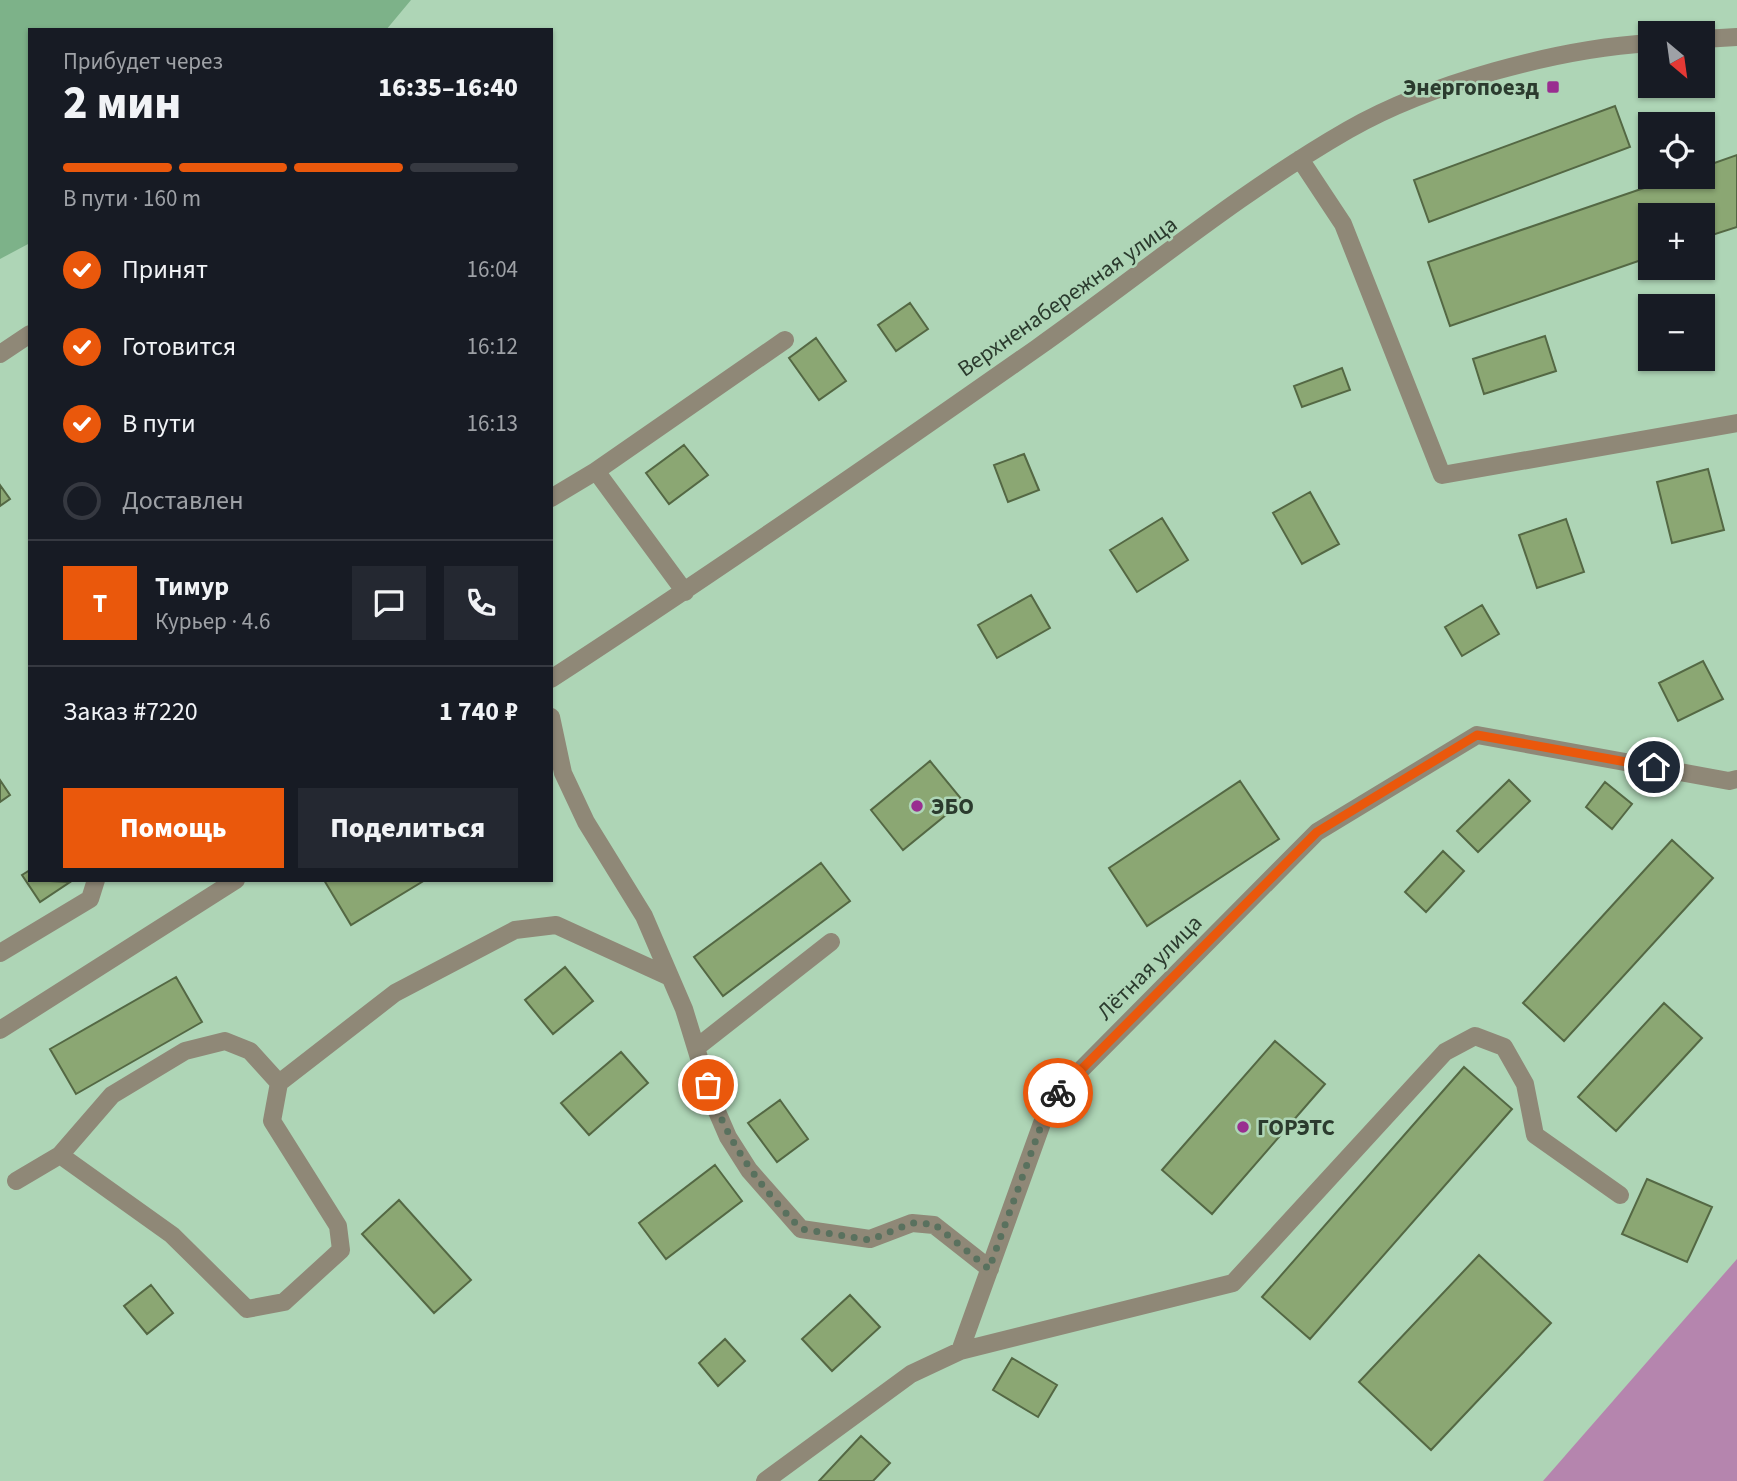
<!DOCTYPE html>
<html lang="ru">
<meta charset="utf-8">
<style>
:root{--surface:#171b24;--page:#242831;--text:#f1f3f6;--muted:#9ea1a6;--line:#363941;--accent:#ea580c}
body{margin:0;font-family:"Source Sans 3",sans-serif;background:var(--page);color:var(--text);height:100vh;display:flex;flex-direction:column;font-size:26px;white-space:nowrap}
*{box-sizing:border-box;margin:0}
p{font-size:23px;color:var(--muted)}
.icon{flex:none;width:38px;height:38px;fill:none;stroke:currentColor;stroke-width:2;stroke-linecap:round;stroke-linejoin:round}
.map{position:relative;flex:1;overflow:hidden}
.panel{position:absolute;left:28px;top:28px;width:525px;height:854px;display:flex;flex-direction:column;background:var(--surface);border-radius:0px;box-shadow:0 2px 5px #0004}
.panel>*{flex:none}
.needle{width:46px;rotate:151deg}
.buttons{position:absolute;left:1638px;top:21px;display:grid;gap:14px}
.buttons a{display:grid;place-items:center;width:77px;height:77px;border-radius:0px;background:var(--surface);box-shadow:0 2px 5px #0004;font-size:35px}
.pin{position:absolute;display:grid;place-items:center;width:60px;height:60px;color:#fff;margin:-30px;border:4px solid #fff;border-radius:50%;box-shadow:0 2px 7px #0007}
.courier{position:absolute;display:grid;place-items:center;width:70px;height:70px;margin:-35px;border:5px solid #ea580c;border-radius:50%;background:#fff;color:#222;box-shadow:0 2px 9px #0007}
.head em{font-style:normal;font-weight:800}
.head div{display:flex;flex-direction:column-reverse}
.head{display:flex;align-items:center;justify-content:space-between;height:119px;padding:0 35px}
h1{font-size:46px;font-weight:800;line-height:52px}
.bar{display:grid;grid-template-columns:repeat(4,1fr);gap:10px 7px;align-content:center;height:84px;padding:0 35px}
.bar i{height:9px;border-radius:5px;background:var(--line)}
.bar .active{background:var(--accent)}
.bar p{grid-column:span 4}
.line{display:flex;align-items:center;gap:18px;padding:0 35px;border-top:2px solid var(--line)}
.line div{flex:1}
.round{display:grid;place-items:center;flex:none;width:74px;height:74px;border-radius:0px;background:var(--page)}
ol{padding:0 35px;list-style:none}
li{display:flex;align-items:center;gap:21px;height:77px}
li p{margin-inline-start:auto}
li .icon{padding:7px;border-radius:50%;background:var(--accent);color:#fff;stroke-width:4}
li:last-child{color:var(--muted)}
li i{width:38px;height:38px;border:4px solid var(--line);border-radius:50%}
.primary-button{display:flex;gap:14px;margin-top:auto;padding:14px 35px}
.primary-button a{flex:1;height:80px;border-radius:0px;background:var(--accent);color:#fff;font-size:28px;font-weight:800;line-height:80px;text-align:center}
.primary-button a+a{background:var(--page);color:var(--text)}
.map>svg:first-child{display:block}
</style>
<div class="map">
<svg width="1737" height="1481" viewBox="0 0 1737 1481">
<rect width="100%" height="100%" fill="#aed5b6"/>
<path fill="#b585ae" d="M1737 1259V1481H1543Z"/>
<path fill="#7db289" d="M0 0H411L386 30H30V243L0 259Z"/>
<path fill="#8ba773" stroke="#546844" stroke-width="2" d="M1615 106 1630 147 1429 222 1414 180Z
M1737 155V227L1703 238V215H1650V257L1450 326 1428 262 1676 177H1703V167Z
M910 303 928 329 896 351 878 325Z
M1545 336 1556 371 1484 394 1473 359Z
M816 338 846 381 819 400 789 358Z
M1342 368 1350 390 1302 407 1294 386Z
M684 445 708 475 669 504 646 473Z
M1024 454 1039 490 1008 502 994 465Z
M1708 469 1724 530 1672 543 1657 482Z
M0 485 10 499 0 506Z
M1310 492 1339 544 1302 564 1273 513Z
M1162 518 1188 560 1137 592 1110 550Z
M1566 519 1584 572 1537 588 1519 535Z
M1031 595 1050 628 997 658 978 625Z
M1482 605 1499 634 1462 656 1445 627Z
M1703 661 1723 699 1678 721 1659 683Z
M930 761 963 801 903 850 871 810Z
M0 780 10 795 0 802Z
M1509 780 1530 801 1478 852 1457 831Z
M1240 781 1279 839 1147 926 1109 868Z
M1605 782 1632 804 1612 829 1586 807Z
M1672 840 1713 878 1564 1041 1523 1003Z
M1443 851 1464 871 1426 912 1405 892Z
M821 863 850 901 723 996 694 957Z
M30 870V880L70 882 40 902 22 875Z
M324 880H425L351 925Z
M565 967 593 1001 553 1034 525 1000Z
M176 977 202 1022 76 1094 50 1049Z
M1664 1003 1702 1038 1616 1131 1578 1097Z
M1275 1041 1325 1084 1212 1214 1162 1170Z
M621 1052 648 1083 589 1135 561 1103Z
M1464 1067 1512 1109 1310 1339 1262 1297Z
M780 1100 808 1139 777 1162 748 1123Z
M715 1165 742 1201 666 1259 639 1223Z
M1647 1179 1712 1207 1687 1262 1622 1234Z
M399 1200 471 1280 434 1313 362 1234Z
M1479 1255 1551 1323 1431 1450 1359 1382Z
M151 1285 173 1313 147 1334 124 1306Z
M850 1295 880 1327 832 1371 802 1339Z
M725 1339 745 1361 718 1386 699 1363Z
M1012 1358 1057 1385 1038 1417 993 1390Z
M861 1436 890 1463 873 1481H819Z"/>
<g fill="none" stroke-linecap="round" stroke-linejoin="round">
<path stroke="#8f8877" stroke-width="18" d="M1703 39 1737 37
M1300 159 1343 224 1442 475 1737 423
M0 354 30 334
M551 498 596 471
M685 592 596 471 785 340
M551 679C715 572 876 461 1037 348 1139 276 1240 192 1348 130 1430 83 1557 49 1650 43
M551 717 563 773 586 822 644 916 684 1009 712 1100 728 1137 749 1170 801 1229 870 1239 912 1223 934 1225 990 1269
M0 953 90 899 96 880
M0 1030 236 880
M696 1048 831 942
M60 1155 172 1235 247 1309 284 1302 341 1250 338 1226 272 1121 279 1083 395 993 515 930 556 925 670 977
M16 1181 60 1155 112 1095 185 1051 225 1041 250 1051 279 1083
M960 1351 1233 1283 1445 1052 1475 1036 1504 1047 1525 1084 1535 1135 1620 1195
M765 1481 911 1374 960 1351 1050 1101 1317 832 1477 735 1729 781 1737 779"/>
</g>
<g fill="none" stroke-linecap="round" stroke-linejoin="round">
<path stroke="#59715e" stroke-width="7" stroke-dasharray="0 12.6" d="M708 1085C727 1142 759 1186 801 1229L870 1240 912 1223 934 1224 989 1269 1050 1101 1058 1093"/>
<path stroke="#ea580c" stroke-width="9" d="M1058 1093 1317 832 1477 735 1654 767"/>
</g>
<g fill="#992e90" stroke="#aed5b6" stroke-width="2.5">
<rect x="1546" y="80" width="14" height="14" rx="3.5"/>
<circle cx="917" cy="806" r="7"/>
<circle cx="1243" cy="1127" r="7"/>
</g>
<g text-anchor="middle" stroke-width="5" stroke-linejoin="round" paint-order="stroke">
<g font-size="23" font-weight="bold" fill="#2b3b2e" stroke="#aed5b6" text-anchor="start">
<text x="1539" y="95" text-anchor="end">Энергопоезд</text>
<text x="931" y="814">ЭБО</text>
<text x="1257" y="1135">ГОРЭТС</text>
</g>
<g font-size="23" fill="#2b3b2e" stroke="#aed5b6">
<text transform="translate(1067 296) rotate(-35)" y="8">Верхненабережная улица</text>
<text transform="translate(1149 967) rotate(-45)" y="8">Лётная улица</text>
</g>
</g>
</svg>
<div class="buttons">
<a><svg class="needle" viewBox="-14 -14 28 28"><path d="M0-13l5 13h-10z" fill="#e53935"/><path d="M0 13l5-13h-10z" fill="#9ea1a6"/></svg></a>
<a><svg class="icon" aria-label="locate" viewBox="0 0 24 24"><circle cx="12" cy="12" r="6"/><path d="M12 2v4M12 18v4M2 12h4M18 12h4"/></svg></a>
<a>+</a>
<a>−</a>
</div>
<div class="pin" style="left:708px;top:1085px;background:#ea580c"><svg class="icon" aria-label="bag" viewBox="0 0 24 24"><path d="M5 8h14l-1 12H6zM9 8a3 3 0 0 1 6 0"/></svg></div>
<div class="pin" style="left:1654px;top:767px;background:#1f2937"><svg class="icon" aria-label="home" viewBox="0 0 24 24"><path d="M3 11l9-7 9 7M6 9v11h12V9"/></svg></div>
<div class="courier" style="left:1058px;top:1093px"><svg class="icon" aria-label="bike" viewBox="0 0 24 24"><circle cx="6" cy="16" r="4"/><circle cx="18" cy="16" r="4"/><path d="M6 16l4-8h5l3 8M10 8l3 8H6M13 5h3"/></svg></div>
<section class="panel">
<div class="head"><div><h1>2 мин</h1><p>Прибудет через</p></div><em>16:35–16:40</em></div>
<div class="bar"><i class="active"></i><i class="active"></i><i class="active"></i><i></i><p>В пути · 160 m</p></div>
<ol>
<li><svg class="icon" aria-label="check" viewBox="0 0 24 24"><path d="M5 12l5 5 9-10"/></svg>Принят<p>16:04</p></li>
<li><svg class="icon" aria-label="check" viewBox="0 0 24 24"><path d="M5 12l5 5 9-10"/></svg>Готовится<p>16:12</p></li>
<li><svg class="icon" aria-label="check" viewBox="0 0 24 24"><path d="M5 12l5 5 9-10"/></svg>В пути<p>16:13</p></li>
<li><i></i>Доставлен</li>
</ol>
<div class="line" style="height:126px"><b class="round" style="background:var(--accent);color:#fff">Т</b><div><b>Тимур</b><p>Курьер · 4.6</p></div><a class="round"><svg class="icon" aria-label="chat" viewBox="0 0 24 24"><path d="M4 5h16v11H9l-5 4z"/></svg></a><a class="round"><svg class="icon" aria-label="phone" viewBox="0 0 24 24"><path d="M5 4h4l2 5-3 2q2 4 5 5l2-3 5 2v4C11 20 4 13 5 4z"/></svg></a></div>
<div class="line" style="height:91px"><div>Заказ #7220</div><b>1 740 ₽</b></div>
<div class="primary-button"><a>Помощь</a><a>Поделиться</a></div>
</section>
</div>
